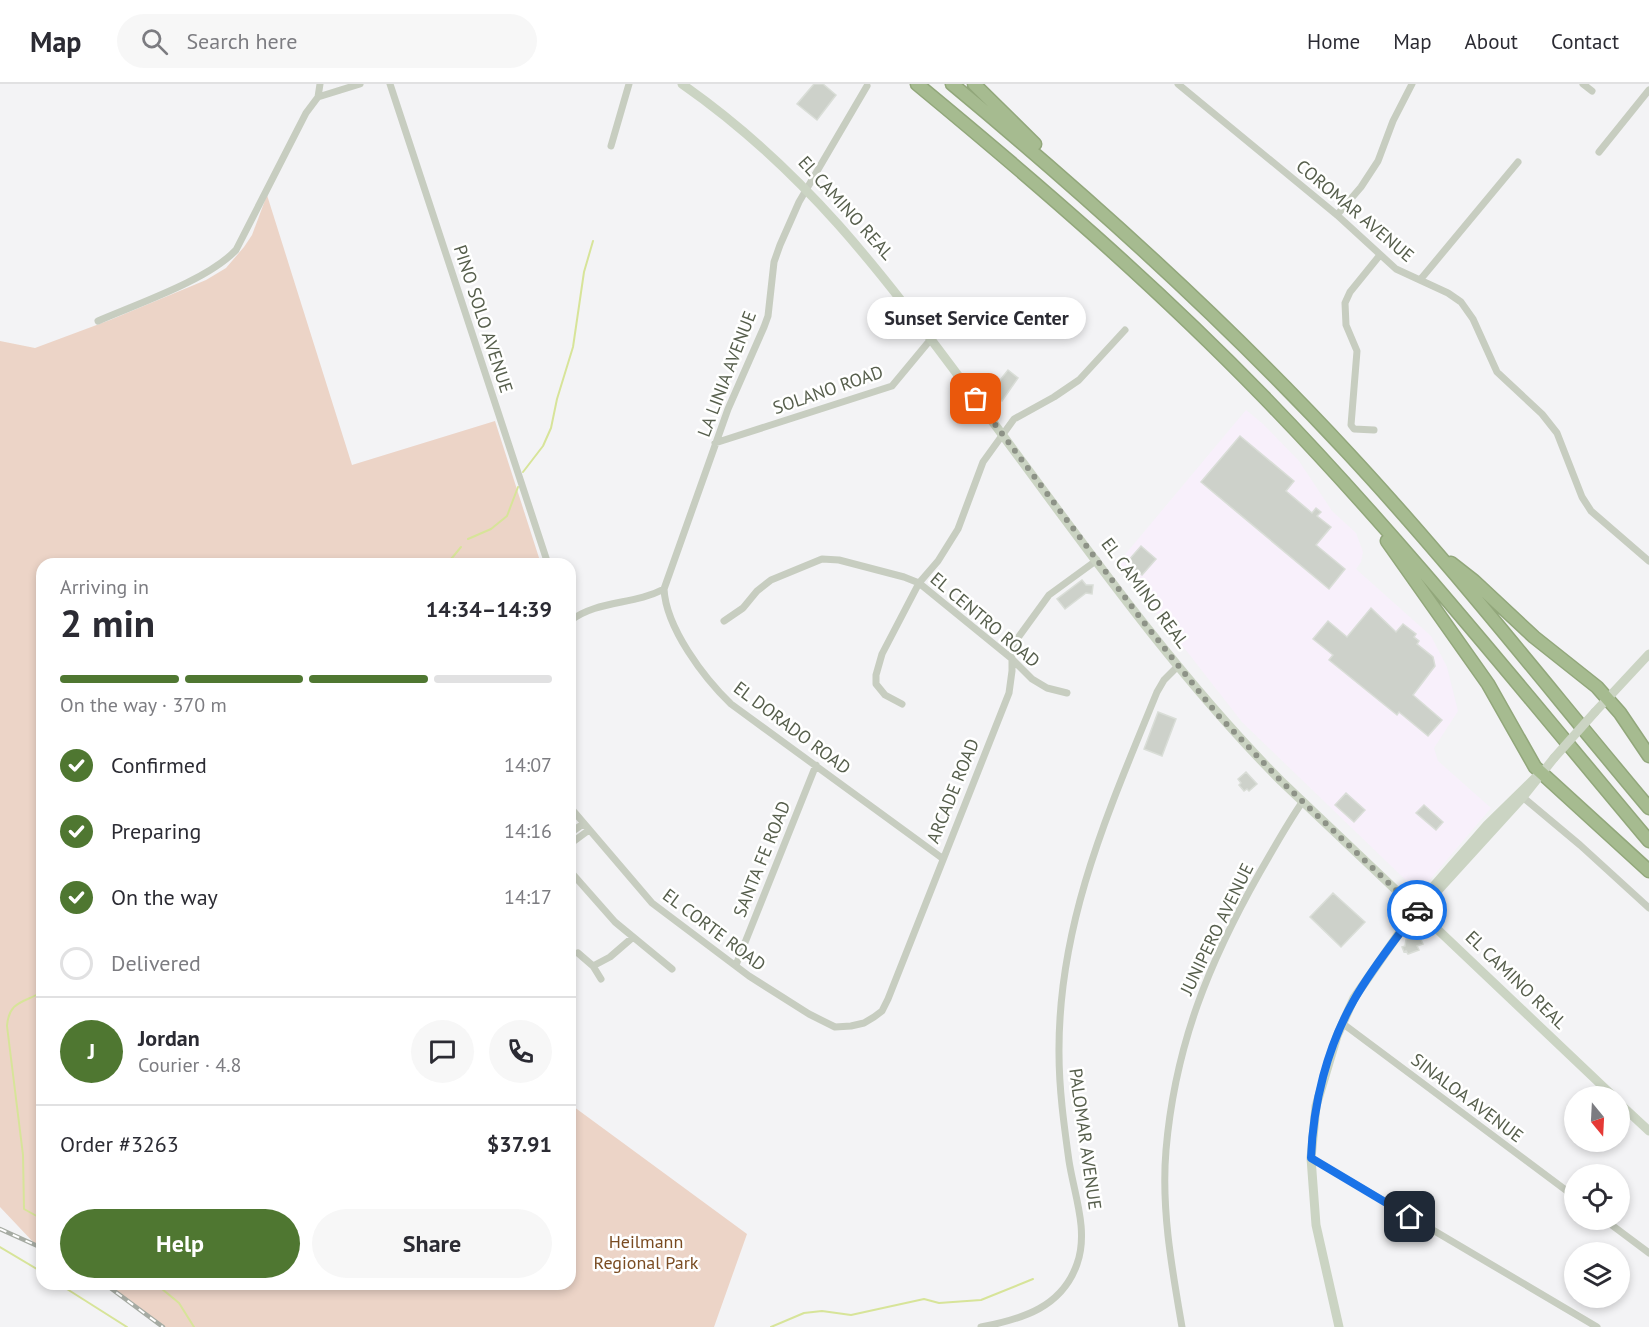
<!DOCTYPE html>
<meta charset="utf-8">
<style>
:root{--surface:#fff;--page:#f7f7f7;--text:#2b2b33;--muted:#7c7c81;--line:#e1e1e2;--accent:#4f7731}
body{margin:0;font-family:"PT Sans",sans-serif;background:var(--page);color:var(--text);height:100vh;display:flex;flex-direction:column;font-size:22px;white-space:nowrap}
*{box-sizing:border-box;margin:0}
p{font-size:20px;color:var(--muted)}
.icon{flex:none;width:33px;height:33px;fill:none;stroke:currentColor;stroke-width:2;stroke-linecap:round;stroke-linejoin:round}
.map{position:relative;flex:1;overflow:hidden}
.drawer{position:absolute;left:36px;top:474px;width:540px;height:732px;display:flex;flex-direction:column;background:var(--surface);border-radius:18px;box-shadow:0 3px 9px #0003}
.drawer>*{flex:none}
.needle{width:39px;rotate:162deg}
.controls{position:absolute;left:1564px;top:1002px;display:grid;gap:12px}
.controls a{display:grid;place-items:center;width:66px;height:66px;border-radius:50%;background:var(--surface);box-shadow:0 3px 9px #0003;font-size:30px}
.pin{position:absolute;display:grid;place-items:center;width:51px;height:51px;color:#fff;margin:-26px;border-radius:12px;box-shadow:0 3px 9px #0006}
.courier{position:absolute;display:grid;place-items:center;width:60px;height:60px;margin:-30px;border:4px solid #1a73e8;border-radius:50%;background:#fff;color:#222;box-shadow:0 2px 8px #0007}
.bubble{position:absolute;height:42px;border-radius:21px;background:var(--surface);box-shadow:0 3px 9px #0003;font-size:20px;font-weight:800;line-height:42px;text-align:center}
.overview em{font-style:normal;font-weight:800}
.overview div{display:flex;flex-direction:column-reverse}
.overview{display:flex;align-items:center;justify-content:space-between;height:102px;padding:0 24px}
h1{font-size:39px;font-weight:800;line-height:45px}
.bar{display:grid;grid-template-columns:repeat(4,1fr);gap:9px 6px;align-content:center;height:72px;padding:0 24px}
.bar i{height:8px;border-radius:4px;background:var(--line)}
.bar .selected{background:var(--accent)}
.bar p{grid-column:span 4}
.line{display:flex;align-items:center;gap:15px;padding:0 24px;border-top:2px solid var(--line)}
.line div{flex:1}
.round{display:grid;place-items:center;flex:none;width:63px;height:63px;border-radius:32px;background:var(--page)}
ol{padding:0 24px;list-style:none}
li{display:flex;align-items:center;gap:18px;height:66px}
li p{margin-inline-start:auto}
li .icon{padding:6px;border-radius:50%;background:var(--accent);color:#fff;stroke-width:4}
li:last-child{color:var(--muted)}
li i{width:33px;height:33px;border:3px solid var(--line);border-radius:50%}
.action{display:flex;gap:12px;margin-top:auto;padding:12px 24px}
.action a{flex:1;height:69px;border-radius:36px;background:var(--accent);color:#fff;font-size:24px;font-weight:800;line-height:69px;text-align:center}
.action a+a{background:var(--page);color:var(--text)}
header{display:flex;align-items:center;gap:36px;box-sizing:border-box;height:84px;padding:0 30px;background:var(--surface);border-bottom:2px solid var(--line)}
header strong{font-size:28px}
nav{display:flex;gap:33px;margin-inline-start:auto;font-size:21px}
.search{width:420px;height:54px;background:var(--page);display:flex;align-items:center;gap:15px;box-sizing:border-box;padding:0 21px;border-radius:33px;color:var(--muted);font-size:22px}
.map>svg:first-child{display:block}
</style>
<header>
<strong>Map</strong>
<div class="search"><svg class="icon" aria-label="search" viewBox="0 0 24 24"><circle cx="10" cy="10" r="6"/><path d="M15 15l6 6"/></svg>Search here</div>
<nav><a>Home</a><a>Map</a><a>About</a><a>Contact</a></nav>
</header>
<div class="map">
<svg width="1649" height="1243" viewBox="0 0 1649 1243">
<rect width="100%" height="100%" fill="#f3f3f5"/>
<path fill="#f8f0fb" d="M1246 326 1263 340 1299 377 1332 427 1356 449 1363 468 1361 478 1356 485 1431 552 1447 583 1458 627 1434 664 1438 677 1491 724 1422 805H1415L1242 638 1118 479Z"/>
<path fill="#ecd4c7" d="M267 111 352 381 495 337 541 480H42V1164L35 1160 0 1123V257L35 264 110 236 206 196 226 184 244 163 252 151Z
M570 1020 747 1150 714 1243H163L105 1200H570Z"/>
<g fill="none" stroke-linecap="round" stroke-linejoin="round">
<path stroke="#d7e499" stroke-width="2" d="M523 388 543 362 551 344 557 315 573 263 584 188 593 157
M468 455 491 445 507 432 518 403
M447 480 461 463
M42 908C23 919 9 917 7 942L23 1071 24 1125 42 1135
M0 1163 42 1188
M59 1200 127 1243
M156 1200 179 1219 194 1243
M771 1243 804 1229 822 1227 851 1231 924 1215 939 1219 981 1216 1033 1195"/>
</g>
<path fill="#cdd1ca" stroke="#d9ddd7" stroke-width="1.5" d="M814 0H823L836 11 817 36 797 20Z
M1008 286 1018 294 1002 317 997 314 999 311 993 305Z
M1240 352 1294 397 1286 407 1312 429 1316 424 1321 428 1317 432 1331 443 1316 461 1345 485 1329 505 1201 398Z
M1141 462 1156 475 1142 491 1139 489 1135 493 1129 489 1133 484 1128 477Z
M1082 496 1086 501H1093L1092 510 1086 509 1065 525 1057 515Z
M1371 524 1396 548 1403 540 1416 550 1414 553 1419 557 1417 560 1433 573 1435 582 1413 611 1442 636 1428 652 1399 628 1397 631 1329 576 1333 571 1313 555 1328 537 1347 553Z
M1158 628 1176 635 1162 672 1144 665Z
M1246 688 1257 700 1249 707 1247 705 1244 707 1239 701 1241 699 1238 695Z
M1346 709 1365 726 1354 738 1335 721Z
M1424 721 1443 738 1436 746 1416 729Z
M1333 809 1365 838 1341 863 1310 833Z
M1419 851 1423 860 1417 862 1419 866 1408 870 1406 867 1404 868 1402 863 1405 862 1406 855Z"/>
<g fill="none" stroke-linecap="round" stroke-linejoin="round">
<g stroke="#92a77b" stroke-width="15">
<path id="highway" d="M917 0C1037 99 1154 200 1263 312 1400 453 1523 607 1649 757
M952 0C1092 116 1224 235 1348 369 1453 482 1549 605 1649 724
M974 0 1035 60
M1387 457 1488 600 1535 683 1649 787
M1451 479 1474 497 1534 553 1597 603 1620 629 1649 672"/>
</g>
<path stroke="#c7cdc0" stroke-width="7" d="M390 0 548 480
M1178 0 1337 131 1396 185 1448 209 1461 218 1473 235 1497 288 1542 330 1557 349 1582 413 1591 427 1649 477
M1583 0 1592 7
M318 13 360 0
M611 62 629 0
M1599 68 1649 6
M1337 131 1361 103 1378 77 1393 37 1412 0
M1420 196 1518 78
M98 237C137 220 208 196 236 166L306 29 318 13 320 0
M1374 346 1354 345 1351 341 1357 267 1346 241 1345 219 1350 208 1380 171
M715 359 892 302 931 255
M664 505C666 544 704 594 731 620L942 774
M570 537C597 516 634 521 664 505L728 325 764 243 768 232 774 178 780 161 799 118 867 2
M724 537 743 524 757 507 771 496 822 475 839 476 904 493 919 499 1011 574 1032 595 1047 604 1067 609
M902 620 885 611 876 600V591L882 570 919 499 938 477 958 445 983 378 1014 335 1054 313 1079 296 1125 246
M1519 710 1580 761 1649 824
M570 723 652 819 749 892 809 930 835 943 851 942 864 939 874 933 882 927 888 915 1009 609 1012 587V562L1049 511 1097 476
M570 749 583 740
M570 760 589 746
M570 787 615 838 672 885
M578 869 593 882 601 895
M736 881 816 681
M593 882 610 873 632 854
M1342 939 1575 1113
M1311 1074 1597 1243
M1605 1136 1649 1169
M981 1243C1023 1235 1062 1223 1077 1180 1089 1147 1074 1110 1069 1077 1064 1041 1059 1005 1059 969 1058 838 1109 726 1157 608L1164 596 1178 582
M1182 1243C1172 1185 1161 1125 1166 1066 1175 961 1209 878 1260 788 1274 764 1287 740 1303 717"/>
<path stroke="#cbd4c3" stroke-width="9" d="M682 0C805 86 881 188 969 306 1069 439 1164 579 1281 697L1613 1012
M1595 628 1649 570
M1433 812 1523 713 1554 674
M1620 1020 1649 1047
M1339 1243 1316 1141 1311 1074 1316 1022 1337 952 1354 914 1425 812 1487 741 1540 689"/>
<use href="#highway" stroke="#a6bb90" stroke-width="12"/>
<g stroke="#a6aba3" stroke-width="4.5">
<path id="rail" d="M0 1145 42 1164
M105 1200 163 1243"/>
</g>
<use href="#rail" stroke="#fff" stroke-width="2" stroke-dasharray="7" stroke-linecap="butt"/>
<path stroke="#cbd4c3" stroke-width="9" d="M1554 674 1595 628"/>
</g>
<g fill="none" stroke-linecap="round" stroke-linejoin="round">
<path stroke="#8d9287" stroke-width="6" stroke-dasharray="0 10.8" d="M976 315 1142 536 1217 630 1281 697 1417 826"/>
<path stroke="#1a73e8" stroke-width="8" d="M1410 1133 1311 1074C1313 1020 1327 963 1354 916 1372 884 1396 855 1417 826"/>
</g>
<g text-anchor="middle" stroke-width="5" stroke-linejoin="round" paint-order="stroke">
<g font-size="18" fill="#565e4c" stroke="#fff">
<text transform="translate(846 124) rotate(48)" y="6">EL CAMINO REAL</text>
<text transform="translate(1355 127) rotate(40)" y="6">COROMAR AVENUE</text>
<text transform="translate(483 235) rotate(72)" y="6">PINO SOLO AVENUE</text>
<text transform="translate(727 290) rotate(-69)" y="6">LA LINIA AVENUE</text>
<text transform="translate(828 306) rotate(-19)" y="6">SOLANO ROAD</text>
<text transform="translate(1145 509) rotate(53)" y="6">EL CAMINO REAL</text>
<text transform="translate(985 536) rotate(40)" y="6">EL CENTRO ROAD</text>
<text transform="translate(792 644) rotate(37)" y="6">EL DORADO ROAD</text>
<text transform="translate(953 707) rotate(-68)" y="6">ARCADE ROAD</text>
<text transform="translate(762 775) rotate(-68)" y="6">SANTA FE ROAD</text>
<text transform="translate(1217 845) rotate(-64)" y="6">JUNIPERO AVENUE</text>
<text transform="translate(714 846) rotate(37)" y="6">EL CORTE ROAD</text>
<text transform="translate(1516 896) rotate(44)" y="6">EL CAMINO REAL</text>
<text transform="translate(1467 1014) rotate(37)" y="6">SINALOA AVENUE</text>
<text transform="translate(1085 1055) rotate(82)" y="6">PALOMAR AVENUE</text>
</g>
<g font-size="18" fill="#7a4c22" stroke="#fff">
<text x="646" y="1164">Heilmann<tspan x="646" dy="21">Regional Park</tspan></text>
</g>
</g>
</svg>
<div class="controls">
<a><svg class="needle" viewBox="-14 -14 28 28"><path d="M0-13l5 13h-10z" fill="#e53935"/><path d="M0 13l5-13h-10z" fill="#7c7c81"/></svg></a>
<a><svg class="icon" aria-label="locate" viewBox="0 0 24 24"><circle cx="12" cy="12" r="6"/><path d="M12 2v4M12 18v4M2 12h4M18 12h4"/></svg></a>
<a><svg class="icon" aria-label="layers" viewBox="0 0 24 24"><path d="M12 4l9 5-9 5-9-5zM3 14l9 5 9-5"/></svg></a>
</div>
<div class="pin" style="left:976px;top:315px;background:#ea580c"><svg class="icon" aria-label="bag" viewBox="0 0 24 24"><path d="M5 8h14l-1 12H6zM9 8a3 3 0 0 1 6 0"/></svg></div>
<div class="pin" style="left:1410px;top:1133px;background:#1f2937"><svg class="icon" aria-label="home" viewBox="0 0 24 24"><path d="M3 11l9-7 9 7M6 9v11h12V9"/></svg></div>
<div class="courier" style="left:1417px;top:826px"><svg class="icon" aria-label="car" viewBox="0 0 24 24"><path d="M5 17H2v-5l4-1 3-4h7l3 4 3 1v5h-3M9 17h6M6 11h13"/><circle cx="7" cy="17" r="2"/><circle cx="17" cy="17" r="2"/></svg></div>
<div class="bubble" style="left:867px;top:213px;width:219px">Sunset Service Center</div>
<section class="drawer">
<div class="overview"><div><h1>2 min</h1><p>Arriving in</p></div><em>14:34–14:39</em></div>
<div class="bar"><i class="selected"></i><i class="selected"></i><i class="selected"></i><i></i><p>On the way · 370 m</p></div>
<ol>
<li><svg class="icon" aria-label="check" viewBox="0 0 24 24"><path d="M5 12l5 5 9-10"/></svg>Confirmed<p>14:07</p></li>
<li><svg class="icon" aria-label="check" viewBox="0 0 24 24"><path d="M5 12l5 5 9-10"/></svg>Preparing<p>14:16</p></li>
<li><svg class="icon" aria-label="check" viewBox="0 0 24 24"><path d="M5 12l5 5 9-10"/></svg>On the way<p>14:17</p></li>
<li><i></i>Delivered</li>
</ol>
<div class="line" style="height:108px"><b class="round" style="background:var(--accent);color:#fff">J</b><div><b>Jordan</b><p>Courier · 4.8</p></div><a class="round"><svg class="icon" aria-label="chat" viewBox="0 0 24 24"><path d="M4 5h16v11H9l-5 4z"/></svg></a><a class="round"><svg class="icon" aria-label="phone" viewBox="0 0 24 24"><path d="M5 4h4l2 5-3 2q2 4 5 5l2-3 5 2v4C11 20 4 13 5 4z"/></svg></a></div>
<div class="line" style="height:78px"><div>Order #3263</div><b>$37.91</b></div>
<div class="action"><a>Help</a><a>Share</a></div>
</section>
</div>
